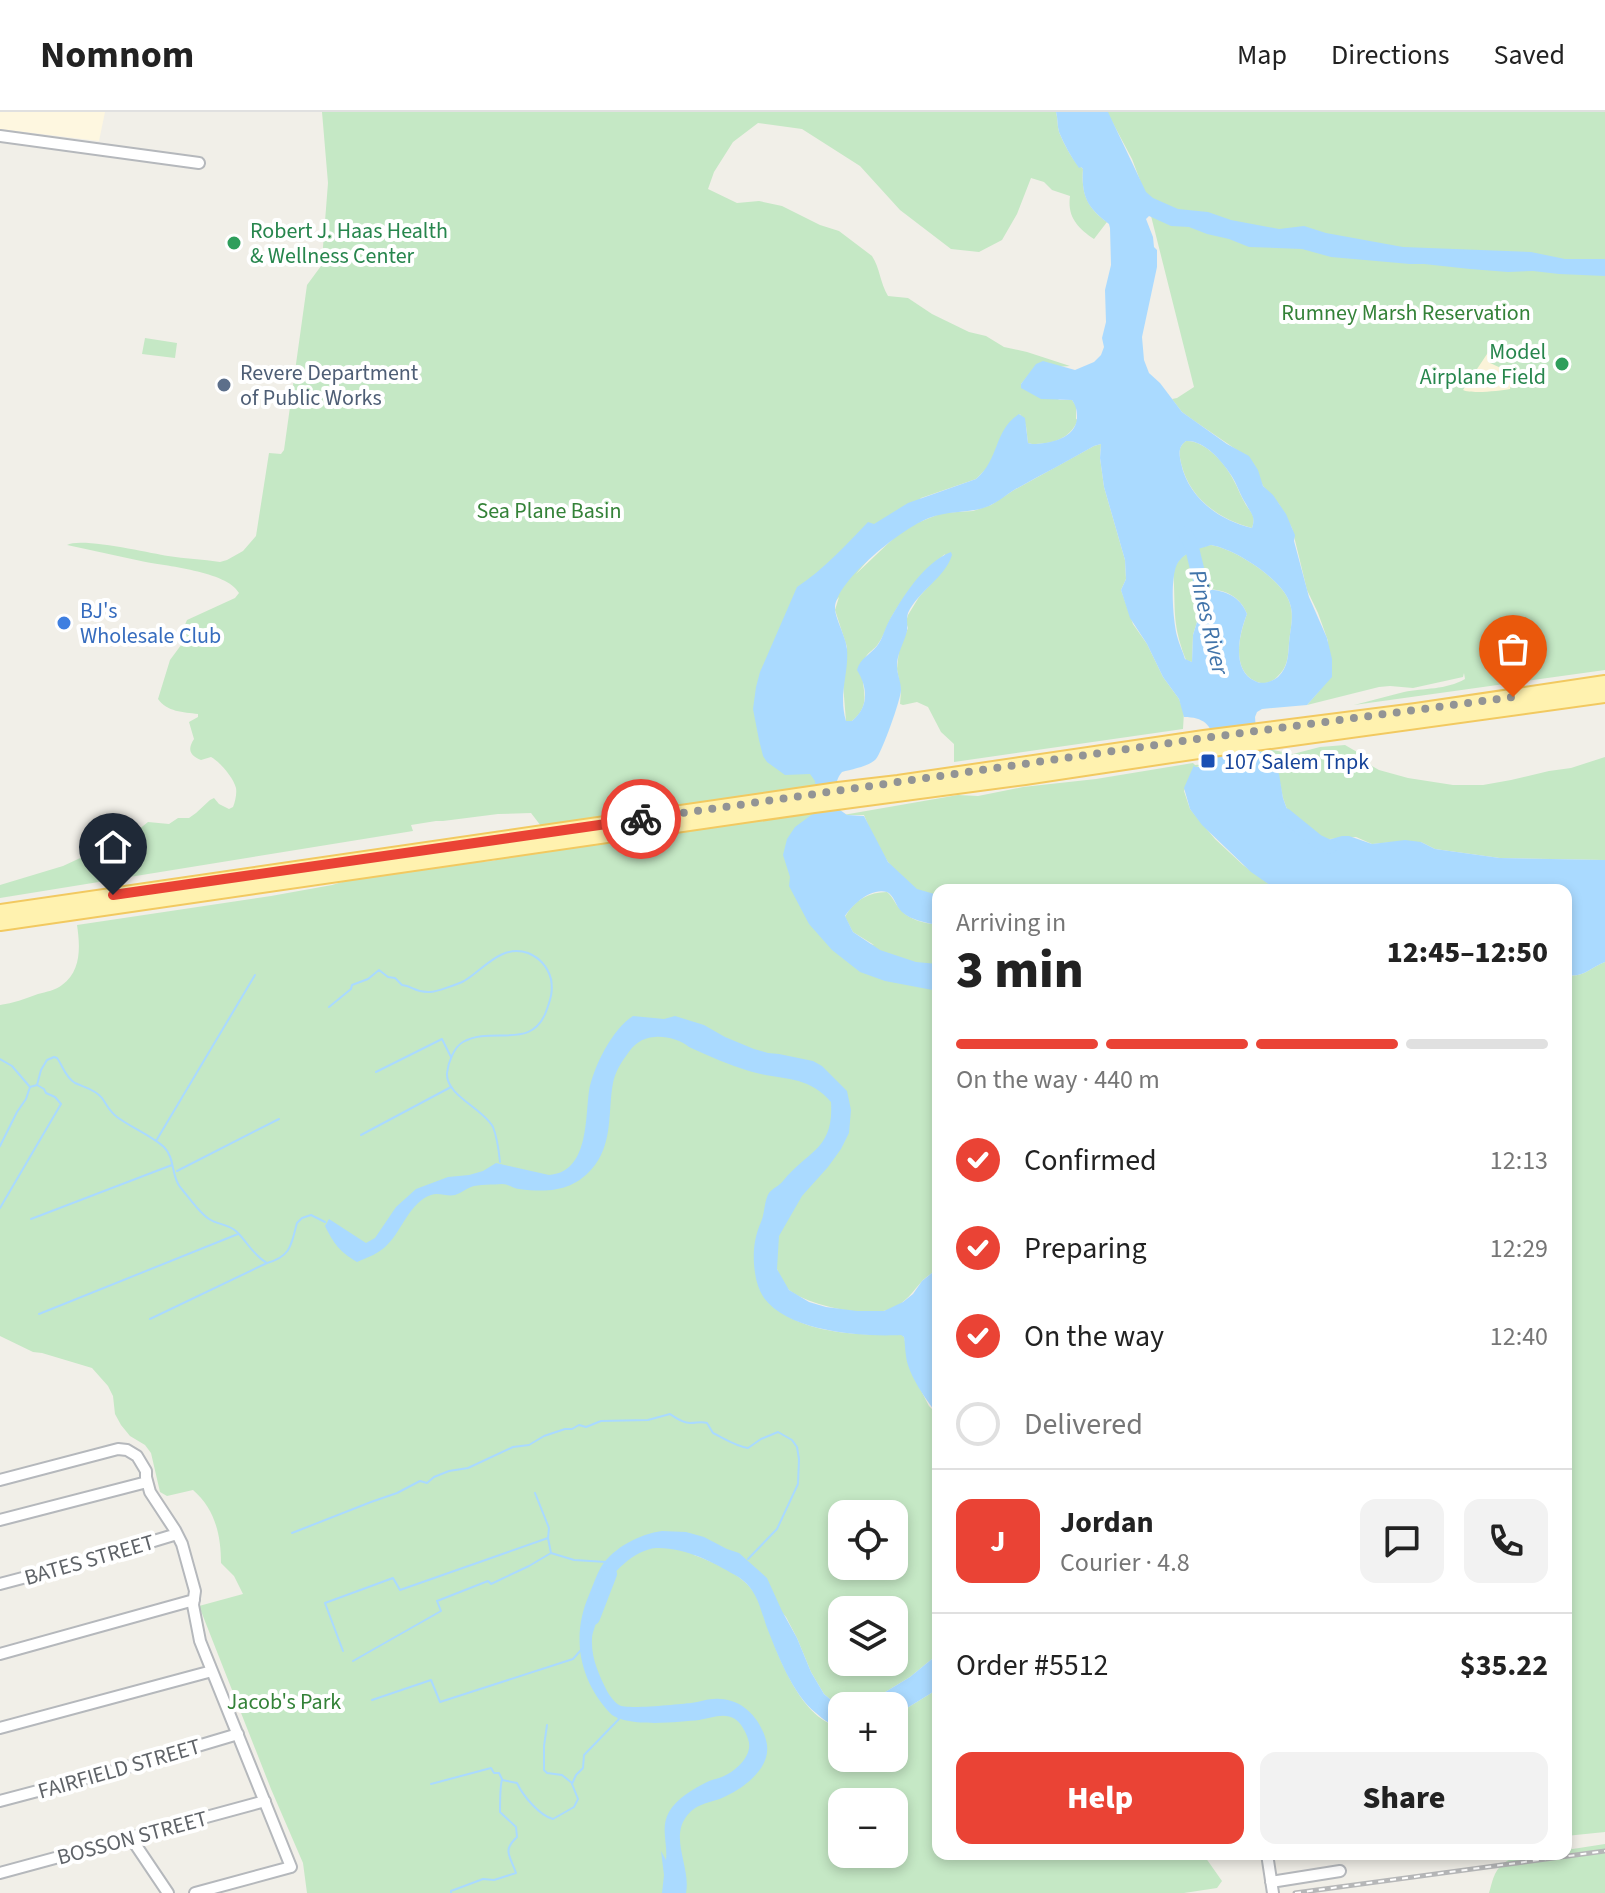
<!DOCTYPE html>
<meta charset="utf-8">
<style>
:root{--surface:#fff;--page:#f2f2f2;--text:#222;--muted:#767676;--line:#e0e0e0;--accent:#ea4335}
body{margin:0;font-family:"Source Sans 3",sans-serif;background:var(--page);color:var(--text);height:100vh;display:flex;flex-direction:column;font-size:30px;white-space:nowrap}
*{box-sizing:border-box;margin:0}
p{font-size:26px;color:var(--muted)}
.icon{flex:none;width:44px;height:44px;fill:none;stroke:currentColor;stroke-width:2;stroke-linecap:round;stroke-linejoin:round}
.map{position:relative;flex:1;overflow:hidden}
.details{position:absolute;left:932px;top:772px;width:640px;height:976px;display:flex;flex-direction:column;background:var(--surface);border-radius:16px;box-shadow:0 4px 12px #0003}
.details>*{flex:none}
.tools{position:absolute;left:828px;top:1388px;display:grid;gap:16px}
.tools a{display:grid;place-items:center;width:80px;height:80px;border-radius:16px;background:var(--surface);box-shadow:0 4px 12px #0003;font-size:40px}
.pin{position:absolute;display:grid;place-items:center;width:68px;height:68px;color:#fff;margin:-82px -34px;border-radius:50% 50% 50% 0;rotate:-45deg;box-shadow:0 0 8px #0007}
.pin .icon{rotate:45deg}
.courier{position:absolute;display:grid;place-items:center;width:80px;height:80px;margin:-40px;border:6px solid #ea4335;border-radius:50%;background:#fff;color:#222;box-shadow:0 2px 10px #0007}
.overview em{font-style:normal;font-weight:800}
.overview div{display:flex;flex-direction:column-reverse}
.overview{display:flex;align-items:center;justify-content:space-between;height:136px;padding:0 24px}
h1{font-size:52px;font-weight:800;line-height:60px}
.bar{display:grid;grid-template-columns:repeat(4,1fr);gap:12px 8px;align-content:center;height:96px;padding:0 24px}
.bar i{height:10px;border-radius:6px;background:var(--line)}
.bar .current{background:var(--accent)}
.bar p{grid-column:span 4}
.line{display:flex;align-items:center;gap:20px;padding:0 24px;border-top:2px solid var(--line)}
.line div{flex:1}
.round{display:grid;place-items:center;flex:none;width:84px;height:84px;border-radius:16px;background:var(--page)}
ol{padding:0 24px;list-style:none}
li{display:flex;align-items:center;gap:24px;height:88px}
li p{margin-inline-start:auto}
li .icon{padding:8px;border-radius:50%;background:var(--accent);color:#fff;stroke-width:4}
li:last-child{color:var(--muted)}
li i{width:44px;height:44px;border:4px solid var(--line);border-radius:50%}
.button{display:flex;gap:16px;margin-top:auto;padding:16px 24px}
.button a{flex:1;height:92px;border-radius:16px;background:var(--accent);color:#fff;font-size:32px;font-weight:800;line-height:92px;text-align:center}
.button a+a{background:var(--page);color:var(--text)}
header{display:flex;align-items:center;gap:48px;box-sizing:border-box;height:112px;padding:0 40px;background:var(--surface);border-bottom:2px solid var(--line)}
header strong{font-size:38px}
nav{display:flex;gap:44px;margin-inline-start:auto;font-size:28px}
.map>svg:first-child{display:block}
</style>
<header>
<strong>Nomnom</strong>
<nav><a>Map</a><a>Directions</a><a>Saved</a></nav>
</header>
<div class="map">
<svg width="1605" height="1781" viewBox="0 0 1605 1781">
<rect width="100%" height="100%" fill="#f1efe8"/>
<path fill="#fef7e0" d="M0 0H105L99 29 0 17Z"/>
<path fill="#c5e8c5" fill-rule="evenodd" d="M322 0H1056C1058 7 1057 13 1059 20 1064 32 1071 45 1079 55H1081L1083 57C1081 81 1087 96 1107 110L1094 127C1078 116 1067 105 1070 84L1052 78 1044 70 1031 66 1017 102 1002 128 979 140 951 137 900 98 860 54 802 17 758 11 733 30 714 60 708 77 737 91 759 89 782 94 820 113 839 119 872 144C880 156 880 171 888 184L908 186 932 202 969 220 986 224 1004 235 1027 240 1070 254 1056 255 1038 252 1021 272 1060 288H1072L1076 294V307L1078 308C1069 328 1052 332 1032 332L1028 331 1026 314 1020 302 1012 309 1011 346 989 354 976 367 921 386 856 462 897 423 912 413 942 401 973 399 991 393 1014 378 1094 334 1101 332 1100 346 1104 375 1125 448 1126 467 1121 478 1133 512 1147 532 1163 565 1179 587 1184 600 1183 617 954 650V632L941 620 928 595 917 590 903 593 900 592 901 579 897 557 899 538 908 516 906 510 908 503 919 485 937 465 945 442C923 460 906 480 892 504 887 513 884 524 878 532 875 537 868 540 865 546 855 570 877 589 852 609H846L843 572 847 535 835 498 839 485 821 508 833 706 803 743 852 828 874 833 853 820 845 805C854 788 869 780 887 780 893 785 895 792 900 797 908 808 925 811 938 813V1157C933 1160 928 1164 923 1168 913 1179 906 1191 891 1197 867 1206 809 1194 789 1178 783 1173 780 1164 777 1157L759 1176C786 1223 854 1223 902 1223L904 1225 912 1261 929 1294 938 1303V1542L910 1565 872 1588 849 1592H836L824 1582 811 1560 797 1526 786 1505 721 1434 694 1443C715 1451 740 1461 753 1479 761 1488 762 1502 767 1513 779 1546 802 1610 842 1615V1646H894V1604L938 1577V1742H1203L1222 1769 1217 1776 1184 1781H307L303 1751 271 1677 199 1494 243 1482 234 1464 221 1451C221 1423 215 1397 193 1378L167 1384 160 1380 151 1341 145 1333 130 1324 121 1313 115 1302 113 1284 108 1274 92 1256 42 1241 33 1240 0 1224V893C13 891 25 887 38 882 46 880 56 878 62 873 82 859 80 833 77 813L271 784 332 773 363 764 440 753 492 749 539 737 541 714 531 701 498 702 443 709H436L411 713 413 719 0 786V773L63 754 91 741 103 740 107 737 120 738 138 718 148 710 169 712 178 706H189L196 701 210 688 214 686 219 692 229 697 233 695C235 690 237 682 236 676 233 665 220 650 211 645L201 648C190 643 187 638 194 627L189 610 198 605V602C183 600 167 600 158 587L170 548 187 525 184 515 187 508 235 486 239 481C227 459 164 454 141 449 116 444 92 438 67 433 81 425 149 441 168 444 185 447 203 447 220 450L227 448 243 439 256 424 269 341 281 342 284 338 307 173 321 154 322 148 328 71ZM842 1402H894V1454H842ZM842 1498H894V1550H842ZM842 1690H894V1742H842Z
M1107 0H1605V558L1354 593C1371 589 1387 584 1404 580 1424 576 1446 578 1465 567L1464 561 1463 565 1413 576 1390 574 1379 575 1307 593 1320 578 1328 529 1318 501 1307 478 1292 416 1279 392 1263 374 1250 347 1193 308 1182 300 1172 287 1177 286 1194 275 1146 84 1132 47Z
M145 226 177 231 175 246 142 242Z
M1186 329C1205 328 1226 352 1234 369 1238 376 1241 385 1246 393 1252 402 1256 404 1252 416 1218 407 1189 386 1181 351 1179 341 1178 335 1186 329Z
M1211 433C1235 437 1280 466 1289 489 1295 504 1290 517 1289 531 1288 545 1288 555 1277 565 1271 571 1262 573 1255 569 1231 557 1239 523 1247 502 1240 484 1226 478 1207 477L1193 523 1192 550 1186 548C1174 517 1175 505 1174 474 1174 467 1172 461 1175 455 1181 441 1197 436 1211 433Z
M1345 633 1364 644 1372 654 1379 658 1408 666 1453 673H1483L1511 668 1549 659 1571 656 1605 645V748L1500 746 1435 737 1421 730H1394L1372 732 1356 725 1316 728 1306 724 1288 700 1283 686 1278 662 1269 648 1260 639 1273 638 1293 642 1320 635Z
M1193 651 1195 653 1205 652 1194 656 1184 679 1190 697 1215 727 1243 753 1277 778H938V790C900 779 878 738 864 703H843L958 683 978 684 1023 675 1096 667Z
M1605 850V1720L1566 1724V863C1583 866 1590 856 1605 850Z
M1605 1732V1781H1489C1491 1775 1492 1768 1495 1762 1507 1737 1542 1742 1566 1742V1738Z"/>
<path fill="#fbf3d9" d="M1489 239 1490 251C1503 257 1515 260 1510 277 1500 279 1471 282 1463 278Z"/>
<path fill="#aadaff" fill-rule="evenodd" d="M1056 0H1108L1146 80 1153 86 1178 97 1208 100 1231 108 1279 117 1304 114 1326 121 1403 135 1531 140 1565 147H1605V164L1559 162 1533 159 1508 160 1470 157 1424 152H1410L1331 145 1302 137 1249 135 1229 127 1207 122 1189 115 1171 114 1149 104 1146 107 1153 125 1154 135 1157 138V155L1142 225 1144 248 1149 261 1160 271 1182 300 1227 332 1249 344 1258 358 1263 374 1273 383 1286 402 1295 423 1294 429 1309 485 1327 526 1332 547V565L1307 593 1262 597 1257 600 1255 605 1257 632 1260 639 1269 648 1279 662 1283 686 1288 700 1306 724 1316 728H1328L1342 724H1349L1372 732 1405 728 1421 730 1435 737 1500 746 1605 748V850C1590 856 1583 866 1566 863V778H1277L1251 760 1202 713 1190 697 1184 676 1194 653 1195 655H1204C1210 649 1211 645 1212 638 1216 616 1206 605 1184 605L1179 587 1163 565 1147 532 1130 506 1121 478 1126 467 1125 448 1104 375 1100 346 1101 332 1094 334C1068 349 1041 363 1014 378 1006 383 998 390 989 394 969 402 949 398 929 406 904 415 836 468 835 496 835 506 846 525 847 537 849 562 838 582 846 609H852C869 595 868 576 857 558 860 546 870 543 877 534 882 528 884 519 888 511 901 487 924 450 951 440L952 443C945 466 918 479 908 501 906 508 908 513 907 519 904 531 897 541 897 554 897 562 901 570 901 578 901 587 882 640 876 647 868 655 852 657 842 660 833 670 835 687 840 698L847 703 864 704 888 750 917 777 938 783V813C926 811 911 808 902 800 896 795 894 783 887 780 871 775 852 793 845 804L853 820 880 838 916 850 938 852V879L885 869 860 860 832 838 809 812 789 774 790 765 783 743 787 727 795 715 818 698 815 669 810 662 785 663 767 650 763 644 759 628 753 597 756 575 760 560 797 475C823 458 846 433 868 410L874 412 908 391 976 367C1000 347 993 319 1019 302L1025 306 1028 331 1032 332C1050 332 1076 326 1077 306 1077 298 1076 294 1072 288L1041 287 1021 276V272L1036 252 1043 249 1075 258 1094 250 1101 243 1104 235 1102 226 1106 210 1105 178 1111 153 1110 116 1109 112C1088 96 1081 85 1083 57L1081 55 1079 56C1071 45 1064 32 1059 20 1057 13 1058 7 1056 0ZM1186 329C1204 328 1221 348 1231 363 1237 372 1240 383 1246 392 1251 402 1256 404 1252 416 1218 408 1188 385 1181 351 1179 342 1178 335 1186 329ZM1211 433C1235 437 1280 466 1289 489 1295 504 1290 516 1289 531 1288 545 1288 555 1278 565 1271 570 1262 573 1255 569 1231 558 1239 522 1247 502 1240 484 1226 479 1207 477L1193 523 1192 550 1185 547C1183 540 1179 532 1177 524 1173 509 1169 461 1179 449 1188 438 1199 437 1211 433Z
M633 904 664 907 675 904 704 913 725 925 754 937 768 941 779 942 813 949 822 954 847 979 851 998 849 1021 841 1037 828 1055 802 1084 779 1124 777 1157 789 1178 809 1190 826 1195 857 1199H884L903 1190 913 1182 922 1169 938 1156V1303C927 1289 908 1263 906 1244 905 1238 905 1231 904 1225L901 1223C863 1225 789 1220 764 1186 757 1175 755 1164 754 1152 753 1136 755 1124 761 1110 765 1101 764 1089 769 1081 773 1076 779 1074 783 1069 808 1038 834 1038 831 990 807 962 781 969 749 959 729 953 709 944 689 935 681 928 666 924 655 925 641 926 634 932 626 944 620 952 615 961 613 971 608 998 613 1029 595 1053 575 1079 550 1081 519 1077 513 1076 508 1072 502 1072 494 1073 478 1072 471 1075 466 1077 461 1081 455 1083 447 1085 439 1080 431 1083 410 1090 402 1118 388 1132 379 1142 368 1145 357 1150 339 1139 334 1132 325 1114L329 1107 366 1131 375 1126 396 1095 416 1077 448 1065 469 1063 483 1059 496 1051 549 1063C589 1060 585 1007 589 979 593 956 612 917 633 904Z
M662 1419 686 1420 704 1425 727 1437 739 1441 767 1466 782 1499 797 1526 811 1560 824 1582 836 1592H849L872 1588 910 1565 938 1542V1577L894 1604V1594H842V1615C831 1614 824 1608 816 1601 792 1582 777 1541 766 1513 759 1492 756 1475 735 1463 713 1450 684 1435 656 1436 634 1438 611 1461 602 1480 598 1489 598 1500 596 1510 595 1516 592 1521 592 1527 591 1546 599 1563 607 1579 610 1584 614 1590 619 1593 627 1598 679 1592 691 1591 700 1590 710 1586 720 1587 744 1588 760 1607 766 1628 774 1655 743 1677 722 1686 709 1691 695 1692 686 1705 670 1727 691 1756 686 1781H662L664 1763 661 1739 666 1748C668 1731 660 1716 669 1700 677 1686 693 1677 707 1670 712 1667 719 1667 724 1664 737 1658 754 1642 748 1627 746 1620 741 1611 735 1607 724 1600 711 1606 699 1608 680 1610 624 1616 610 1601 579 1568 571 1524 589 1483 593 1473 596 1464 601 1455 614 1435 640 1422 662 1419Z"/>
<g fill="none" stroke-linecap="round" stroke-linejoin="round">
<path stroke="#aadaff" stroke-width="2" d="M329 895 351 877 352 873 368 867 379 858 388 865 395 866 402 873C413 874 415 881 430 880 436 880 458 872 464 869 484 857 501 832 528 841 540 846 548 856 551 867 553 879 551 886 547 897 533 940 493 913 463 930 454 935 448 951 447 961 445 983 484 997 493 1015 497 1025 499 1040 500 1050
M0 947 12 954 30 975 37 973 44 977 46 981 55 985 61 992 0 1096
M376 960 442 927 451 945
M37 973 41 958 47 948 54 945 57 946C63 954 65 965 75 971 83 975 95 977 102 986 107 993 109 999 117 1005 132 1016 150 1023 164 1035 175 1046 171 1063 180 1075 188 1084 199 1101 209 1107 218 1113 229 1112 237 1120 248 1131 253 1143 267 1151 292 1144 291 1132 297 1111L302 1106 311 1103 325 1110
M361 1023 451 975
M156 1029 255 863
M0 1034 17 1000 26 987 30 975
M177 1059 279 1007
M31 1107 172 1053
M39 1202 238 1122
M150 1207 267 1151
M535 1381 549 1416 548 1426 551 1441 574 1448 606 1450
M292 1421 371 1390 397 1381 420 1369 427 1371 434 1365 449 1359 468 1356 513 1335 529 1333 544 1324 565 1317H572L579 1313 586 1315 601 1309 648 1308 670 1302C676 1306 682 1311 690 1311 697 1311 701 1309 707 1311L713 1321C725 1327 735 1334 748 1336L761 1327 778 1320 792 1328 797 1335 799 1347 798 1372 777 1417 748 1447
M343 1539 325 1491 393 1466 400 1478 548 1426
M353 1549 441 1499 437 1489 488 1469 491 1472 529 1454 551 1441
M372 1588 431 1568 440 1590 573 1547 581 1538
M547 1613 544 1634V1658L547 1661 562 1663 572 1671
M431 1672 491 1656 494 1661H499L502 1667
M451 1781V1779L483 1767 494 1768 516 1761C510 1743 502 1739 517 1725L516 1715 500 1700C500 1692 500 1674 502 1668L517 1671C523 1684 540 1704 553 1707L574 1695 578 1687 572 1672 576 1663 583 1656 584 1643 619 1607 618 1605"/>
<path stroke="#aadaff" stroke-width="14" d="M1185 421 1191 432 1208 501
M1285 703 1317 729 1330 735
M593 1506 610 1462"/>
<g stroke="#b5b8bc" stroke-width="14">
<path id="minor" d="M0 24 199 51
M0 1368 118 1337 127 1338 137 1344 146 1359V1365L150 1380 175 1418 182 1432 195 1479 193 1493 200 1529 291 1755 195 1781
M0 1408 147 1370
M0 1472 91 1448 177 1422
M0 1542 194 1488
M0 1616 212 1559
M0 1689 117 1658 238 1622
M131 1726 168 1781
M1267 1742 1273 1781
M0 1761 265 1689
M1271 1770 1340 1759"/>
</g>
<g stroke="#f2c960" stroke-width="18">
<path id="major" d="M0 800 838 678 898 671 1204 626 1416 599 1605 571
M0 811 814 693 1025 665 1205 638 1605 583"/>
</g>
<use href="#minor" stroke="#fff" stroke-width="10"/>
<use href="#major" stroke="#fff2af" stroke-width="14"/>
<g stroke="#b6b7b8" stroke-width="5">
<path id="rail" d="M1295 1781 1605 1739"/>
</g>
<use href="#rail" stroke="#fff" stroke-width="2" stroke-dasharray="6" stroke-linecap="butt"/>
</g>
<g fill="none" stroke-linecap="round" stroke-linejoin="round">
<path stroke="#929495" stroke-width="8" stroke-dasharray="0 14.4" d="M641 707 1204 626 1513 585"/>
<path stroke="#ea4335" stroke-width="10" d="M113 783 641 707"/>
</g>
<g fill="#2e9e5b" stroke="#fff" stroke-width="3">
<circle cx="234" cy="131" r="8"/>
<circle cx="1562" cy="252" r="8"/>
</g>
<circle fill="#5c6f8a" stroke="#fff" stroke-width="3" cx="224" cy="273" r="8"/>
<circle fill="#3f7fe0" stroke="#fff" stroke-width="3" cx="64" cy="511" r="8"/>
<rect fill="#1a4fb4" stroke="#fff" stroke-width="3" x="1200" y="641" width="16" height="16" rx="4"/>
<g text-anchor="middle" stroke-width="8" stroke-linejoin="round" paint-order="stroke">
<g font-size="22" fill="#27864d" stroke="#fff" text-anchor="start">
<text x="250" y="126">Robert J. Haas Health<tspan x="250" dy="25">&amp; Wellness Center</tspan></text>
<text x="1546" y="247" text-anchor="end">Model<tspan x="1546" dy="25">Airplane Field</tspan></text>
</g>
<g font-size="22" fill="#348238" stroke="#fff">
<text x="1406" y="208">Rumney Marsh Reservation</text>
<text x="549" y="406">Sea Plane Basin</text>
<text x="284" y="1597">Jacob's Park</text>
</g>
<g font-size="22" fill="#4e5e75" stroke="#fff" text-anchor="start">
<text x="240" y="268">Revere Department<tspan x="240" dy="25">of Public Works</tspan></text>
</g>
<g font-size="22" fill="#366cbe" stroke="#fff" text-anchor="start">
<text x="80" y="506">BJ's<tspan x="80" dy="25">Wholesale Club</tspan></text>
</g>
<g font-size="22" fill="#164399" stroke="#fff" text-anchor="start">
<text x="1224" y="657">107 Salem Tnpk</text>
</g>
<g font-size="22" fill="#5f6368" stroke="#fff">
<text transform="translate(89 1447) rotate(-16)" y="8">BATES STREET</text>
<text transform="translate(119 1656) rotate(-16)" y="8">FAIRFIELD STREET</text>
<text transform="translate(132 1725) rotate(-15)" y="8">BOSSON STREET</text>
</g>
<g font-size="24" font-style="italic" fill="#4174aa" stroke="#fff">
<text transform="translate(1209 510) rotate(77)" y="8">Pines River</text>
</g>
</g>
</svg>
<div class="tools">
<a><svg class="icon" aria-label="locate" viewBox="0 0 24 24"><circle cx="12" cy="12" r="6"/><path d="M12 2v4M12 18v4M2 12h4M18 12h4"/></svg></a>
<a><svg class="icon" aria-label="layers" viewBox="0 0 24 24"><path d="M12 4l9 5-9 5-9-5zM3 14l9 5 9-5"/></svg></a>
<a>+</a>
<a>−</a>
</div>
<div class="pin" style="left:1513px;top:585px;background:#ea580c"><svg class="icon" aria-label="bag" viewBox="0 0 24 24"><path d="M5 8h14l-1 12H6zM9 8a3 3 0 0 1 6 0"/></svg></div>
<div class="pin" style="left:113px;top:783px;background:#1f2937"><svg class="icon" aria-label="home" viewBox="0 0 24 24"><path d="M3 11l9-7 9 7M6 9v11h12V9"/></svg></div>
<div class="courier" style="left:641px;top:707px"><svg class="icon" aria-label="bike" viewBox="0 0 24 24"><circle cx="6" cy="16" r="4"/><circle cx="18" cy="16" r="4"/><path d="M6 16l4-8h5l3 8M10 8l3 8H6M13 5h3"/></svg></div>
<section class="details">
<div class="overview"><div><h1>3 min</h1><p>Arriving in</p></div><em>12:45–12:50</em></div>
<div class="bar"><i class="current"></i><i class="current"></i><i class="current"></i><i></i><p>On the way · 440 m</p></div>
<ol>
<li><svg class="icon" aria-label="check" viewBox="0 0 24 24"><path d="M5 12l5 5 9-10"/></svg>Confirmed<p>12:13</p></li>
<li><svg class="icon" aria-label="check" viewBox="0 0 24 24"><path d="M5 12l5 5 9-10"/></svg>Preparing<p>12:29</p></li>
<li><svg class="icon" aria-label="check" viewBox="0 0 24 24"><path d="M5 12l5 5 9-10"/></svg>On the way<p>12:40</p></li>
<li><i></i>Delivered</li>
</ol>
<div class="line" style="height:144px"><b class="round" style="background:var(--accent);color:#fff">J</b><div><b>Jordan</b><p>Courier · 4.8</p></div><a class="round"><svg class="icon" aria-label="chat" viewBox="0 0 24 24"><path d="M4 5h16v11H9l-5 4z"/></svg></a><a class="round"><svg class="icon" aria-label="phone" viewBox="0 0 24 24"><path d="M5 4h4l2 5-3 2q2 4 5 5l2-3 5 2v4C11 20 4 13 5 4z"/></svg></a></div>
<div class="line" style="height:104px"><div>Order #5512</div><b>$35.22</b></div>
<div class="button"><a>Help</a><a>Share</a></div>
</section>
</div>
